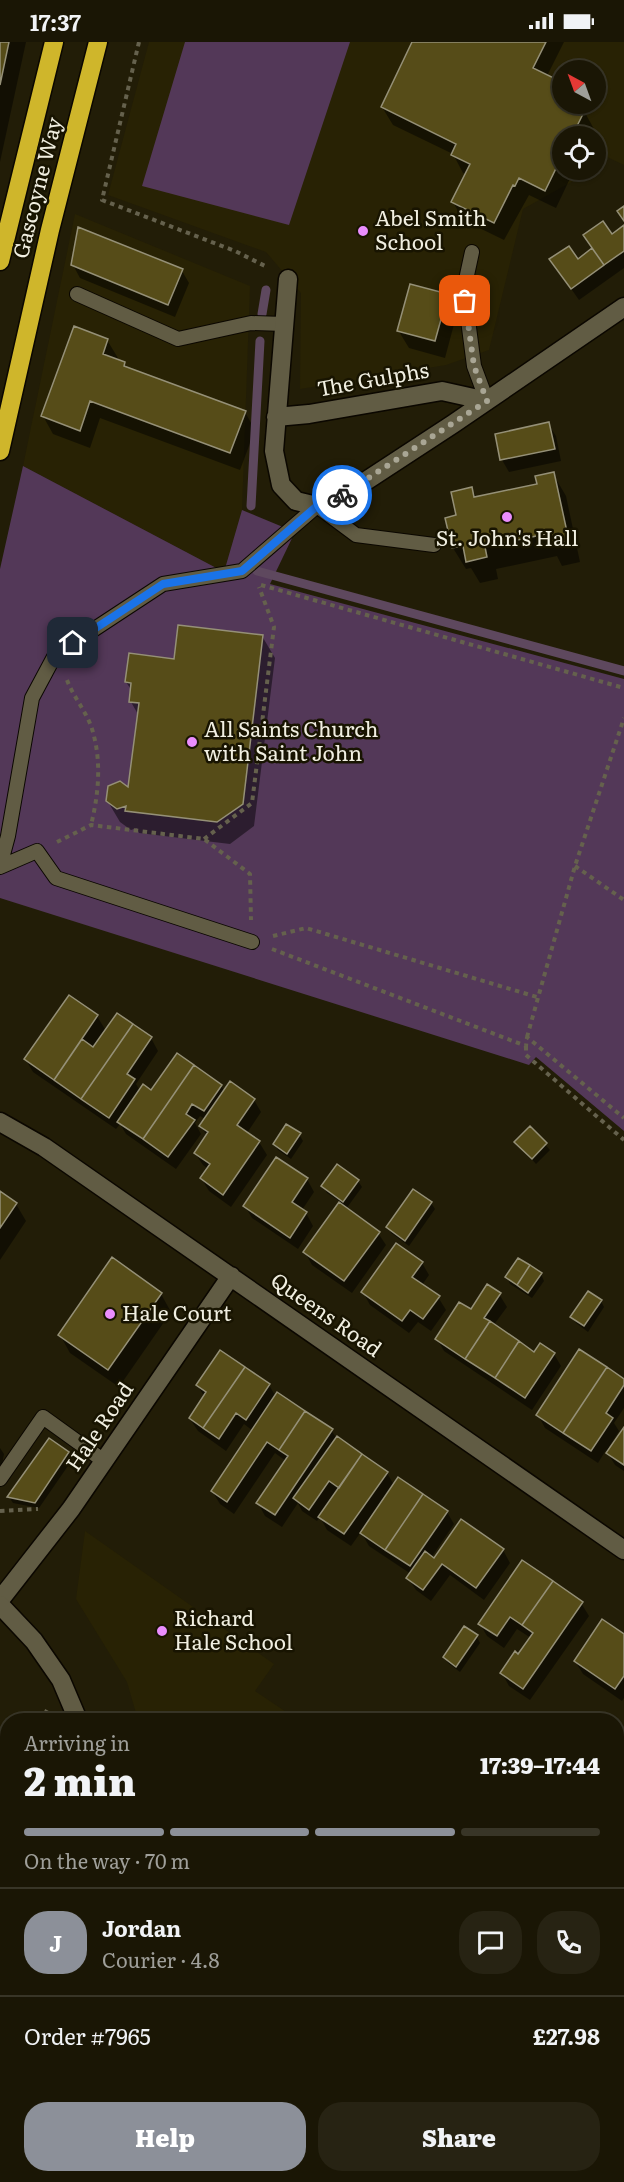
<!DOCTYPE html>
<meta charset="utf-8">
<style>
:root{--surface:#1a1605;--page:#272313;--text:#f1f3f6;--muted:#9f9f9a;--line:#383527;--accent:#8c9099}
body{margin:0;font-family:Literata,serif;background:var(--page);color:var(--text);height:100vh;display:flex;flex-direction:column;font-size:22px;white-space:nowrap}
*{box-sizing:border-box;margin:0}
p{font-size:20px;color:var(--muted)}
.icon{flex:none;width:33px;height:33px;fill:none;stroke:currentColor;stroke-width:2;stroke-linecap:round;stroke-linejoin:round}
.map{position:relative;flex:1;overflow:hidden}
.sheet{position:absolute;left:0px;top:1671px;width:624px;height:470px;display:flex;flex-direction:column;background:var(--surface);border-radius:24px 24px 0 0;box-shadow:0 2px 4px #0004,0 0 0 2px var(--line)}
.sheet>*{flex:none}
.needle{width:39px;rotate:319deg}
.tools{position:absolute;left:552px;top:18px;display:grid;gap:12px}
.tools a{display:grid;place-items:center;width:54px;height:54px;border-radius:50%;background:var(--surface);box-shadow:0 2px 4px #0004,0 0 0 2px var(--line);font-size:30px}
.pin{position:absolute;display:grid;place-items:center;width:51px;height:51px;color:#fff;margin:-26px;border-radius:12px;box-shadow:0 3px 9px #0006}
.courier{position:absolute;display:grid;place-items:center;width:60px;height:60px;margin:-30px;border:4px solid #1a73e8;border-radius:50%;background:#fff;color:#222;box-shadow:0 2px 8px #0007}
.headline em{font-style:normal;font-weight:800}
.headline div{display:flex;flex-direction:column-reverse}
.headline{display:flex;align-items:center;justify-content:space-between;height:102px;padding:0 24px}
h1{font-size:39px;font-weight:800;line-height:45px}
.bar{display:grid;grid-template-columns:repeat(4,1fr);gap:9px 6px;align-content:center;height:72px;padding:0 24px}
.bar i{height:8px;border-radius:4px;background:var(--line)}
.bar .current{background:var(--accent)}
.bar p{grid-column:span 4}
.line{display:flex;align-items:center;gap:15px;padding:0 24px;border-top:2px solid var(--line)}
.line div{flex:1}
.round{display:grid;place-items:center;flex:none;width:63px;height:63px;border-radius:24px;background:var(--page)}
.button{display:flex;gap:12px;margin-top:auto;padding:12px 24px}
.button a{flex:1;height:69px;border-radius:24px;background:var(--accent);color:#fff;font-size:24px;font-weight:800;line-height:69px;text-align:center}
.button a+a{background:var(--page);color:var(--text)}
.status{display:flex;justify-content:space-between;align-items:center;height:42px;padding:0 30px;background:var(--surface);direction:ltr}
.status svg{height:16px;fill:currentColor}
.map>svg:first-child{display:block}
</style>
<div class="status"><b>17:37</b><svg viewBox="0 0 49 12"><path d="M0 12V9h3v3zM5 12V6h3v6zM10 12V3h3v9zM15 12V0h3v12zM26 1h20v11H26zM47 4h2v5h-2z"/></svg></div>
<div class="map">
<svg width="624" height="2140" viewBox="0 0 624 2140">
<rect width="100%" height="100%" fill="#221d07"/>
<path fill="#282204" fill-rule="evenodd" d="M149 0H624V123L605 114 596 121V94H562V128H588L575 138 523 167 489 308 446 323 300 347 301 251 266 210 108 153ZM562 28H596V62H562Z
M75 172 250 244 242 468 224 530 23 424Z
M85 1489 274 1622 255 1649 298 1678H138L127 1640 76 1557Z
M617 1897 624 1902V2140H0V2051L7 2038 8 2133H616Z"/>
<path fill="#533858" d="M185 0H350L289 183 142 144Z
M23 424 224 530 242 468 295 490 270 542 624 637V1089L536 1015 529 1023 0 856V527Z"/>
<path fill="#0007" d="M0 0H26L0 120Z
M414 0H564L547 34 559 40 562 45V62H568L584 69 594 87 590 94H562V128H574L556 166 529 153 504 198 463 178 453 160 466 133 463 131 453 112 393 83 382 65Z
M624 185V226L579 258 551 218 578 219 593 207 585 194H612Z
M73 223 182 229 189 241 175 275 80 236Z
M447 254 457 271 445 316 409 306 398 288Z
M107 298 118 316 117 319 124 321 128 327 245 370 255 388 240 428 100 376 90 406 53 392 43 374Z
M548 382 556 394 561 419 509 430 502 418Z
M553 432 566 454 580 520 562 524 557 514 496 527 498 537 480 541 471 526 466 527 453 506 458 474 472 447 477 456 539 443Z
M262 594 275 616 254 784 230 802 139 791 137 786 131 788 120 780 107 758 129 748 139 674 131 660 132 649 126 640 175 618Z
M69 955 97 974 106 989 117 973 151 996 158 1009 136 1042 140 1049 221 1044 225 1049 254 1058 261 1070 247 1091 259 1100 267 1113 231 1165 209 1149 201 1136 208 1127 203 1123 195 1111 207 1094 201 1084 205 1077 200 1074 195 1081 201 1092 176 1127 126 1092 120 1082 116 1087 33 1030 26 1018Z
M530 1086 550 1108 536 1122 516 1100Z
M299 1092 303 1099 291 1117 278 1108 274 1102Z
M307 1137 314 1150 302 1168 306 1171 313 1184 298 1207 252 1176 245 1164Z
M358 1139 362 1145 346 1167 378 1191 386 1203 352 1251 312 1223 305 1210 341 1160 327 1151 323 1144Z
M414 1149 431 1161 435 1167 409 1204 391 1191 388 1185Z
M0 1150 16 1162 26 1179 0 1218Z
M422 1221 429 1233 422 1243 438 1255 446 1268 431 1289 418 1280 409 1291 370 1263 363 1250Z
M541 1232 544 1239 532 1256 510 1242 507 1235Z
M161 1252 171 1270 119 1345 70 1311 60 1293Z
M499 1252 507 1265 493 1284 535 1312H554L561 1324 532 1368 444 1309 437 1297 471 1269Z
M601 1259 604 1265 588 1290 576 1281 572 1275Z
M624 1338V1366L614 1381 619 1389 609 1405 611 1406 624 1388V1429L615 1423 606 1408 598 1421 545 1386 538 1373Z
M269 1343 276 1355 331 1388 337 1397 387 1431 394 1443 447 1470 454 1482 431 1516 434 1518 503 1508 510 1521 484 1558 450 1533 431 1559 416 1548 408 1536 411 1532 369 1504 361 1490 351 1504 327 1488 320 1475 317 1479 302 1469 298 1461 282 1485 265 1474 258 1461 286 1419 275 1411 234 1472 220 1462 212 1449 253 1389 244 1382 226 1409 198 1389 190 1377 205 1356 198 1344Z
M49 1398 68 1411 72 1418 39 1466 13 1461 9 1455Z
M0 1406 4 1412 2 1423H0Z
M523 1521 581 1561 589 1574 530 1658 509 1644 502 1631 519 1614 531 1596 517 1587 504 1606 487 1594 480 1582Z
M624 1594V1656L622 1659 583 1632 575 1619Z
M477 1595 480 1601 460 1630 448 1621 444 1615Z
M8 2048V2097L3 2104 0 2102V2059Z"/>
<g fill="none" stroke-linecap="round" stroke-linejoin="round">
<path stroke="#5e485e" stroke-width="9" d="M262 272 266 248
M251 464 260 299
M257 529 624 629"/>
</g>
<path fill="#564c18" stroke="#959077" stroke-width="1.5" d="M0 0H9L0 43Z
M412 0H546L533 26 560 39 554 53 562 57V62H571L585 68 572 94H562V114L545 149 519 136 515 144 513 143 494 181 451 160 470 122 451 113 456 102 381 65Z
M624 164V179L617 169Z
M603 179 612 192 624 183V209L604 223 583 193Z
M78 185 183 227 168 263 71 223Z
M569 204 578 217 592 206 604 223 571 247 549 217Z
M410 242 448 252 435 299 397 289Z
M74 284 108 297 103 312 125 320 124 324 246 369 230 411 90 359 80 389 41 374Z
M549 380 555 407 500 418 495 392Z
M554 430 569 499 549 503 546 492 485 505 487 515 466 520 463 504 452 506 445 476 456 473 451 450 472 445 474 455 537 442 535 434Z
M178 583 263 593 243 762 217 780 125 769 126 764 117 767 106 759 108 744 120 739 128 745 139 661 129 660 131 641 125 640 129 611 174 617Z
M69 953 98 973 54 1038 24 1017Z
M117 971 133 982 81 1057 54 1038 82 997 93 1005Z
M133 982 152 995 127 1032 135 1037 109 1076 81 1057Z
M177 1011 194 1023 143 1097 117 1080 143 1042 151 1048Z
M194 1023 222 1043 204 1069 192 1062 186 1072 195 1078 168 1115 143 1097Z
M230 1039 255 1057 237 1083 260 1099 223 1153 200 1136 210 1122 194 1111 208 1090 199 1084Z
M286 1082 301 1091 287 1112 273 1102Z
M530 1084 547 1101 532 1117 514 1100Z
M276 1115 308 1136 292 1160 307 1170 290 1196 243 1164Z
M337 1122 359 1138 343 1160 321 1144Z
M413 1147 432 1160 405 1199 386 1185Z
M0 1149 17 1161 0 1186Z
M339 1160 380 1190 344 1239 303 1210Z
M396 1201 423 1220 412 1235 440 1254 423 1277 410 1268 402 1279 361 1250Z
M112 1215 162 1251 108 1328 58 1293Z
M518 1216 530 1223 517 1243 505 1235Z
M530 1223 542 1231 528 1251 517 1243Z
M487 1242 501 1251 484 1276 490 1279 465 1317 435 1297 459 1260 471 1267Z
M588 1249 602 1258 584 1284 570 1275Z
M490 1279 519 1299 495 1336 465 1317Z
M519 1299 534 1310 540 1301 555 1311 525 1356 495 1336Z
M579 1307 607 1325 563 1391 536 1373Z
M220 1308 245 1325 203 1386 189 1376 206 1350 196 1343Z
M245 1325 270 1342 246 1378 236 1371 219 1397 203 1386Z
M607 1325 624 1337V1343L606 1371 613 1376 591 1409 563 1391Z
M277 1350 305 1369 279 1408 267 1400 227 1460 211 1449Z
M305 1369 333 1387 275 1473 256 1461 288 1414 279 1408Z
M624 1385V1423L606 1411Z
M337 1394 362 1412 339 1446 329 1439 309 1468 293 1456Z
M49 1396 69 1410 35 1461 7 1455Z
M362 1412 388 1430 344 1492 318 1475Z
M398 1435 423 1452 385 1508 360 1491Z
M423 1452 448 1469 410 1524 385 1508Z
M461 1477 504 1507 476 1546 442 1522 423 1548 406 1536 425 1509 434 1516Z
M522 1518 553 1539 522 1583 510 1575 497 1594 478 1582Z
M553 1539 583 1560 523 1647 500 1631 515 1609 518 1612 533 1591 522 1583Z
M602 1577 624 1592V1634L615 1647 574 1619Z
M464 1584 478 1593 456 1625 443 1615Z
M616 2027 624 2032V2140H455L460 2133H616Z
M8 2045V2075L0 2085V2056Z
M16 2133H105L115 2140H12Z"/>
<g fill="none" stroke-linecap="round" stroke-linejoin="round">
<g stroke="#0b0700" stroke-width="16">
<path id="lane" d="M472 210 464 247 474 324 487 359
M77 252 178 297 251 281 284 282
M0 824 8 794 32 656 55 613 163 542 242 529 317 464 356 493 434 503
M0 825 37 809 56 836 252 900
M0 1437 43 1375 104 1419
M0 1987 8 1992
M219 2133 230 2140
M342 2140 343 2133
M428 2140 433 2133"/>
</g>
<g stroke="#0b0700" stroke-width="21">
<path id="street" d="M288 237 274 409 281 443 296 459 317 464 346 452 453 382 624 265
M276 375 309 372 442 349 487 359
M0 1080 44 1105 624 1508
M0 1558 71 1467 231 1234"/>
</g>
<g stroke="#0b0700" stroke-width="21">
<path id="secondary" d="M0 1563 34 1599 61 1638 78 1678
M0 1961 8 1950"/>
</g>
<g stroke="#0b0700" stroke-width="21">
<path id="highway" d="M0 219 54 0
M0 409 50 188 98 0"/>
</g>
<path stroke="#65614d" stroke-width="4" stroke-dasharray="4.5 4.5" stroke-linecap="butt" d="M139 0 102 158 235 209 267 225
M261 543 624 646
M67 638C73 654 85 668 91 684 102 716 99 751 91 783
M204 797 252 761 274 585 259 545
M57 800 91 783 204 797 250 832 251 878
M575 824 624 858
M273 894 306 886 537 955
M272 907 526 1004 527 995 624 1076
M527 995 575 824 624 676
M526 1004V1013L624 1098
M0 1469 38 1467
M42 1678 47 1668
M0 1767 8 1751"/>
<use href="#lane" stroke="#615c44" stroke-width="14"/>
<use href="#street" stroke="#615c44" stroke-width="18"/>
<use href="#secondary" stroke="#615c44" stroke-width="18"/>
<use href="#highway" stroke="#cfb62b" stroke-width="18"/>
</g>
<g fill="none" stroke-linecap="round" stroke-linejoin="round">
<path stroke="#a9a695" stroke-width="6" stroke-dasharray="0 10.8" d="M342 453 487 359 474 324 465 259"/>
<path stroke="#1a73e8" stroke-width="8" d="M73 601 163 542 242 529 317 464 342 453"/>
</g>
<g fill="#ea8dfd" stroke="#181401" stroke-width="2">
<circle cx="363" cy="189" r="6"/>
<circle cx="507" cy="475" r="6"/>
<circle cx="192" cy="700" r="6"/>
<circle cx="110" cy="1272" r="6"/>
<circle cx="162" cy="1589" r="6"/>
</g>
<g text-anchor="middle" stroke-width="5" stroke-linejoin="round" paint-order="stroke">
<g font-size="21" fill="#f1efe1" stroke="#181401">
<text transform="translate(38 146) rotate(-76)" y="7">Gascoyne Way</text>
<text transform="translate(373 338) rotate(-10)" y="7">The Gulphs</text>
<text transform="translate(326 1273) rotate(35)" y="7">Queens Road</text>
<text transform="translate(100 1385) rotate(-56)" y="7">Hale Road</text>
</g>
<g font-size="21" fill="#f1efe1" stroke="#181401" text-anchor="start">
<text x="375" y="184">Abel Smith<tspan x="375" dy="24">School</tspan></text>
<text x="507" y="504" text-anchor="middle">St. John's Hall</text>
<text x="204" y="695">All Saints Church<tspan x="204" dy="24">with Saint John</tspan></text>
<text x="122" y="1279">Hale Court</text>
<text x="174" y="1584">Richard<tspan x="174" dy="24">Hale School</tspan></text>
</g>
</g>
</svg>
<div class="tools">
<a><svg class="needle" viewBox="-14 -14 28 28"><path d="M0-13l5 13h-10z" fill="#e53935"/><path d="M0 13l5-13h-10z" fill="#9f9f9a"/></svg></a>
<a><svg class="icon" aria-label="locate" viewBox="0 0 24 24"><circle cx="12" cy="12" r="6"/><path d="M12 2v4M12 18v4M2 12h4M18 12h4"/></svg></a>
</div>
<div class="pin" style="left:465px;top:259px;background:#ea580c"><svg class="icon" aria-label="bag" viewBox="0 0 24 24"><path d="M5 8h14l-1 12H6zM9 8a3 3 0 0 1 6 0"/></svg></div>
<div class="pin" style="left:73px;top:601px;background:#1f2937"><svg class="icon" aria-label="home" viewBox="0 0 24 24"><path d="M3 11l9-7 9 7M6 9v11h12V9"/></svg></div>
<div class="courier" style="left:342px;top:453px"><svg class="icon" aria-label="bike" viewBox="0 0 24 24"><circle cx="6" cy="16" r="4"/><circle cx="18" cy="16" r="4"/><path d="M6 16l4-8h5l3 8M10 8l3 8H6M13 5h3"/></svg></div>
<section class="sheet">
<div class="headline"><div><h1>2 min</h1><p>Arriving in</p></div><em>17:39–17:44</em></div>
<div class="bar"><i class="current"></i><i class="current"></i><i class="current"></i><i></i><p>On the way · 70 m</p></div>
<div class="line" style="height:108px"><b class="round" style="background:var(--accent);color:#fff">J</b><div><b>Jordan</b><p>Courier · 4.8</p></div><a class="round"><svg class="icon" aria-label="chat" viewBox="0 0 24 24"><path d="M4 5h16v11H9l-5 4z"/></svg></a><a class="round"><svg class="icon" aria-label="phone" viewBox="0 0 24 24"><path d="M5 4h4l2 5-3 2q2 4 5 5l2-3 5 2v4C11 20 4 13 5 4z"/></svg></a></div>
<div class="line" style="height:78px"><div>Order #7965</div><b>£27.98</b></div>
<div class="button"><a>Help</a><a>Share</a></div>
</section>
</div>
